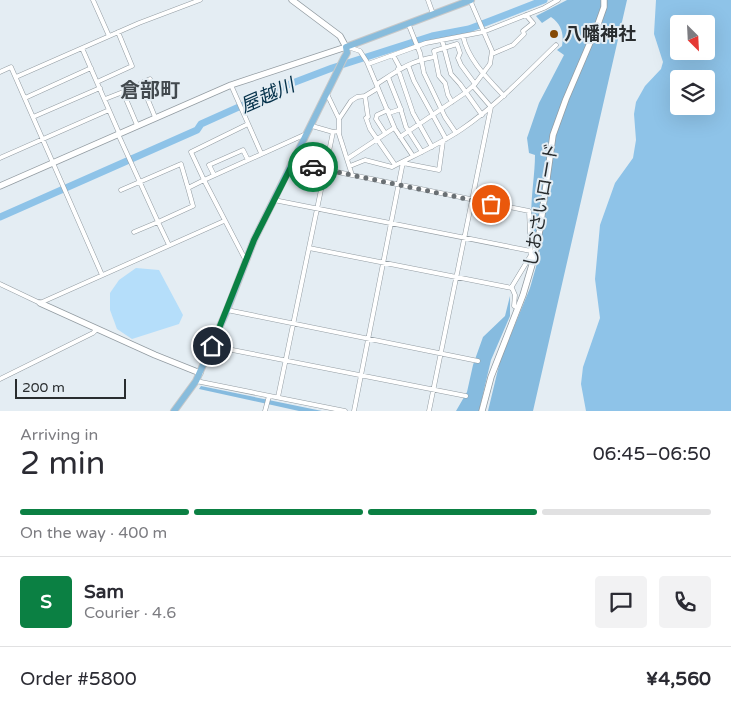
<!DOCTYPE html>
<meta charset="utf-8">
<style>
:root{--surface:#fff;--page:#f2f2f3;--text:#2b2b33;--muted:#7c7c81;--line:#e1e1e2;--accent:#0b8043}
body{margin:0;font-family:"Varela Round","Noto Sans JP",sans-serif;background:var(--page);color:var(--text);height:100vh;display:flex;flex-direction:column;font-size:19px;white-space:nowrap}
*{box-sizing:border-box;margin:0}
p{font-size:16px;color:var(--muted)}
.icon{flex:none;width:28px;height:28px;fill:none;stroke:currentColor;stroke-width:2;stroke-linecap:round;stroke-linejoin:round}
.map{position:relative;height:411px;overflow:hidden}
.side{display:flex;flex-direction:column;background:var(--surface);flex:1}
.side>*{flex:none}
.needle{width:32px;rotate:156deg}
.tools{position:absolute;left:670px;top:15px;display:grid;gap:10px}
.tools a{display:grid;place-items:center;width:45px;height:45px;border-radius:5px;background:var(--surface);box-shadow:0 5px 20px #0002;font-size:25px}
.scale{position:absolute;left:15px;bottom:12px;width:111px;box-sizing:border-box;padding-left:5px;border:2px solid #292d2f;border-top:0;font-size:14px;line-height:18px;white-space:nowrap;color:#292d2f;-webkit-text-stroke:4px #e4edf3;paint-order:stroke}
.pin{position:absolute;display:grid;place-items:center;width:42px;height:42px;color:#fff;margin:-21px;border:2px solid #fff;border-radius:50%;box-shadow:0 1px 5px #0007}
.courier{position:absolute;display:grid;place-items:center;width:50px;height:50px;margin:-25px;border:4px solid #0b8043;border-radius:50%;background:#fff;color:#222;box-shadow:0 1px 6px #0007}
.summary em{font-style:normal;font-weight:600}
.summary div{display:flex;flex-direction:column-reverse}
.summary{display:flex;align-items:center;justify-content:space-between;height:85px;padding:0 20px}
h1{font-size:32px;font-weight:600;line-height:38px}
.bar{display:grid;grid-template-columns:repeat(4,1fr);gap:8px 5px;align-content:center;height:60px;padding:0 20px}
.bar i{height:6px;border-radius:4px;background:var(--line)}
.bar .active{background:var(--accent)}
.bar p{grid-column:span 4}
.line{display:flex;align-items:center;gap:12px;padding:0 20px;border-top:1px solid var(--line)}
.line div{flex:1}
.round{display:grid;place-items:center;flex:none;width:52px;height:52px;border-radius:5px;background:var(--page)}
.map>svg:first-child{display:block}
</style>
<div class="map">
<svg width="731" height="411" viewBox="0 0 731 411">
<rect width="100%" height="100%" fill="#e4edf3"/>
<path fill="#b5defa" d="M136 268 159 270 183 315 179 324 132 339 117 329 110 310V293L119 280Z"/>
<path fill="#86bbdf" d="M567 0H627L533 411H488L500 361 530 288 540 253C524 224 535 186 535 155L529 153 527 138 539 103 564 55 557 50 562 46C564 34 562 25 551 17L542 23 536 16Z
M510 296V316L491 360 479 411H456L467 392 473 365 483 337 505 316Z
M201 386 322 411H299L199 389Z"/>
<path fill="#8ec3e8" fill-rule="evenodd" d="M656 0H731V411H586L581 384 583 367 600 318 595 279 600 225 615 183 633 158 636 140 634 114 636 102 645 86 661 69 663 62 654 34ZM679 24H706V51H679ZM679 79H706V106H679Z"/>
<g fill="none" stroke-linecap="round" stroke-linejoin="round">
<path stroke="#8ec3e8" stroke-width="7" d="M0 217 197 130 201 124 290 84 332 68 432 36 469 29 544 0"/>
<g stroke="#939ca2" stroke-width="5">
<path id="street" d="M93 0 109 36
M428 0 433 14
M408 23 420 53 424 73 445 117 456 133
M463 36C468 60 488 79 504 96
M442 40 451 74 460 84 482 115
M348 47 360 51 367 62 395 129 413 156
M82 48 119 133
M492 54 513 45 524 34 523 31 533 23 526 15
M393 55 400 68
M368 64 426 43 483 32 544 8 558 0
M408 65 414 81 446 139
M398 69 413 113 432 147
M0 72 11 67 102 275
M16 77 139 23 200 0
M388 77 400 107 406 127 422 152
M150 79 141 83 155 117
M97 82 132 66 118 32
M377 84C397 71 410 61 434 57
M231 85 261 153
M473 86 491 107
M327 94 339 119V134L352 175
M365 96 368 117 366 118 370 129 395 165
M25 98 91 68
M105 99 123 92 137 125
M452 102 448 95 445 83 439 76 434 51 457 44 460 53 458 58 461 65 475 84
M389 113 401 109
M33 117 100 88
M339 119 351 101 357 97 365 96 378 88
M312 126 333 132 339 131
M385 133 376 119 377 115 388 110
M118 134 158 222 193 206 188 188 204 180 191 152 248 124
M400 137 465 93 475 84 490 64 492 51 470 0
M0 158 109 110
M347 159 394 128
M293 163 529 211 531 255 511 288
M403 163 439 170 443 141
M350 166 365 160 392 167C415 155 440 144 462 129 497 105 526 74 556 45
M214 175 209 165 243 150 248 160
M121 190 181 164 188 188
M274 200 531 251
M134 232 158 222 169 245
M309 248 512 288 515 295 514 306 518 308
M246 261 204 180 306 134
M0 284 40 303 224 221
M227 310 478 361
M212 346 466 396
M0 379 93 333 97 329
M196 381 345 411
M278 397 333 132
M265 411 269 396
M354 411 403 162
M429 411 491 107"/>
</g>
<g stroke="#939ca2" stroke-width="7">
<path id="secondary" d="M0 186 231 85 346 47 340 36 292 0
M40 303 155 355 200 373
M482 411 491 377 523 295 534 258 540 229 553 135 566 99 598 24 604 7V0"/>
</g>
<g stroke="#c7c8c9" stroke-width="8">
<path id="primary" d="M174 411 196 381 227 310 254 240 344 58 347 53 346 47 471 0"/>
</g>
<use href="#street" stroke="#fff" stroke-width="4"/>
<use href="#secondary" stroke="#fff" stroke-width="5.5"/>
<use href="#primary" stroke="#88bcdc" stroke-width="6"/>
</g>
<g fill="none" stroke-linecap="round" stroke-linejoin="round">
<path stroke="#6a7074" stroke-width="5" stroke-dasharray="0 9" d="M313 167 491 204"/>
<path stroke="#0b8043" stroke-width="6" d="M212 346 254 240 293 163 313 167"/>
</g>
<circle fill="#854905" stroke="#e4edf3" stroke-width="2" cx="554" cy="34" r="5"/>
<g text-anchor="middle" stroke-width="4" stroke-linejoin="round" paint-order="stroke">
<g font-size="18" font-weight="bold" fill="#292d2f" stroke="#e4edf3" text-anchor="start">
<text x="564" y="40">八幡神社</text>
</g>
<g font-size="18" fill="#292d2f" stroke="#e4edf3">
<text transform="translate(541 205) rotate(-80)" y="6">しおさいロード</text>
</g>
<g font-size="19" font-style="italic" fill="#04314a" stroke="#e4edf3">
<text transform="translate(267 95) rotate(-24)" y="7">屋越川</text>
</g>
<g font-size="20" font-weight="bold" fill="#42494e" stroke="#e4edf3">
<text x="150" y="97">倉部町</text>
</g>
</g>
</svg>
<div class="tools">
<a><svg class="needle" viewBox="-14 -14 28 28"><path d="M0-13l5 13h-10z" fill="#e53935"/><path d="M0 13l5-13h-10z" fill="#7c7c81"/></svg></a>
<a><svg class="icon" aria-label="layers" viewBox="0 0 24 24"><path d="M12 4l9 5-9 5-9-5zM3 14l9 5 9-5"/></svg></a>
</div>
<div class="scale">200 m</div>
<div class="pin" style="left:491px;top:204px;background:#ea580c"><svg class="icon" aria-label="bag" viewBox="0 0 24 24"><path d="M5 8h14l-1 12H6zM9 8a3 3 0 0 1 6 0"/></svg></div>
<div class="pin" style="left:212px;top:346px;background:#1f2937"><svg class="icon" aria-label="home" viewBox="0 0 24 24"><path d="M3 11l9-7 9 7M6 9v11h12V9"/></svg></div>
<div class="courier" style="left:313px;top:167px"><svg class="icon" aria-label="car" viewBox="0 0 24 24"><path d="M5 17H2v-5l4-1 3-4h7l3 4 3 1v5h-3M9 17h6M6 11h13"/><circle cx="7" cy="17" r="2"/><circle cx="17" cy="17" r="2"/></svg></div>
</div>
<section class="side">
<div class="summary"><div><h1>2 min</h1><p>Arriving in</p></div><em>06:45–06:50</em></div>
<div class="bar"><i class="active"></i><i class="active"></i><i class="active"></i><i></i><p>On the way · 400 m</p></div>
<div class="line" style="height:90px"><b class="round" style="background:var(--accent);color:#fff">S</b><div><b>Sam</b><p>Courier · 4.6</p></div><a class="round"><svg class="icon" aria-label="chat" viewBox="0 0 24 24"><path d="M4 5h16v11H9l-5 4z"/></svg></a><a class="round"><svg class="icon" aria-label="phone" viewBox="0 0 24 24"><path d="M5 4h4l2 5-3 2q2 4 5 5l2-3 5 2v4C11 20 4 13 5 4z"/></svg></a></div>
<div class="line" style="height:65px"><div>Order #5800</div><b>¥4,560</b></div>
</section>
